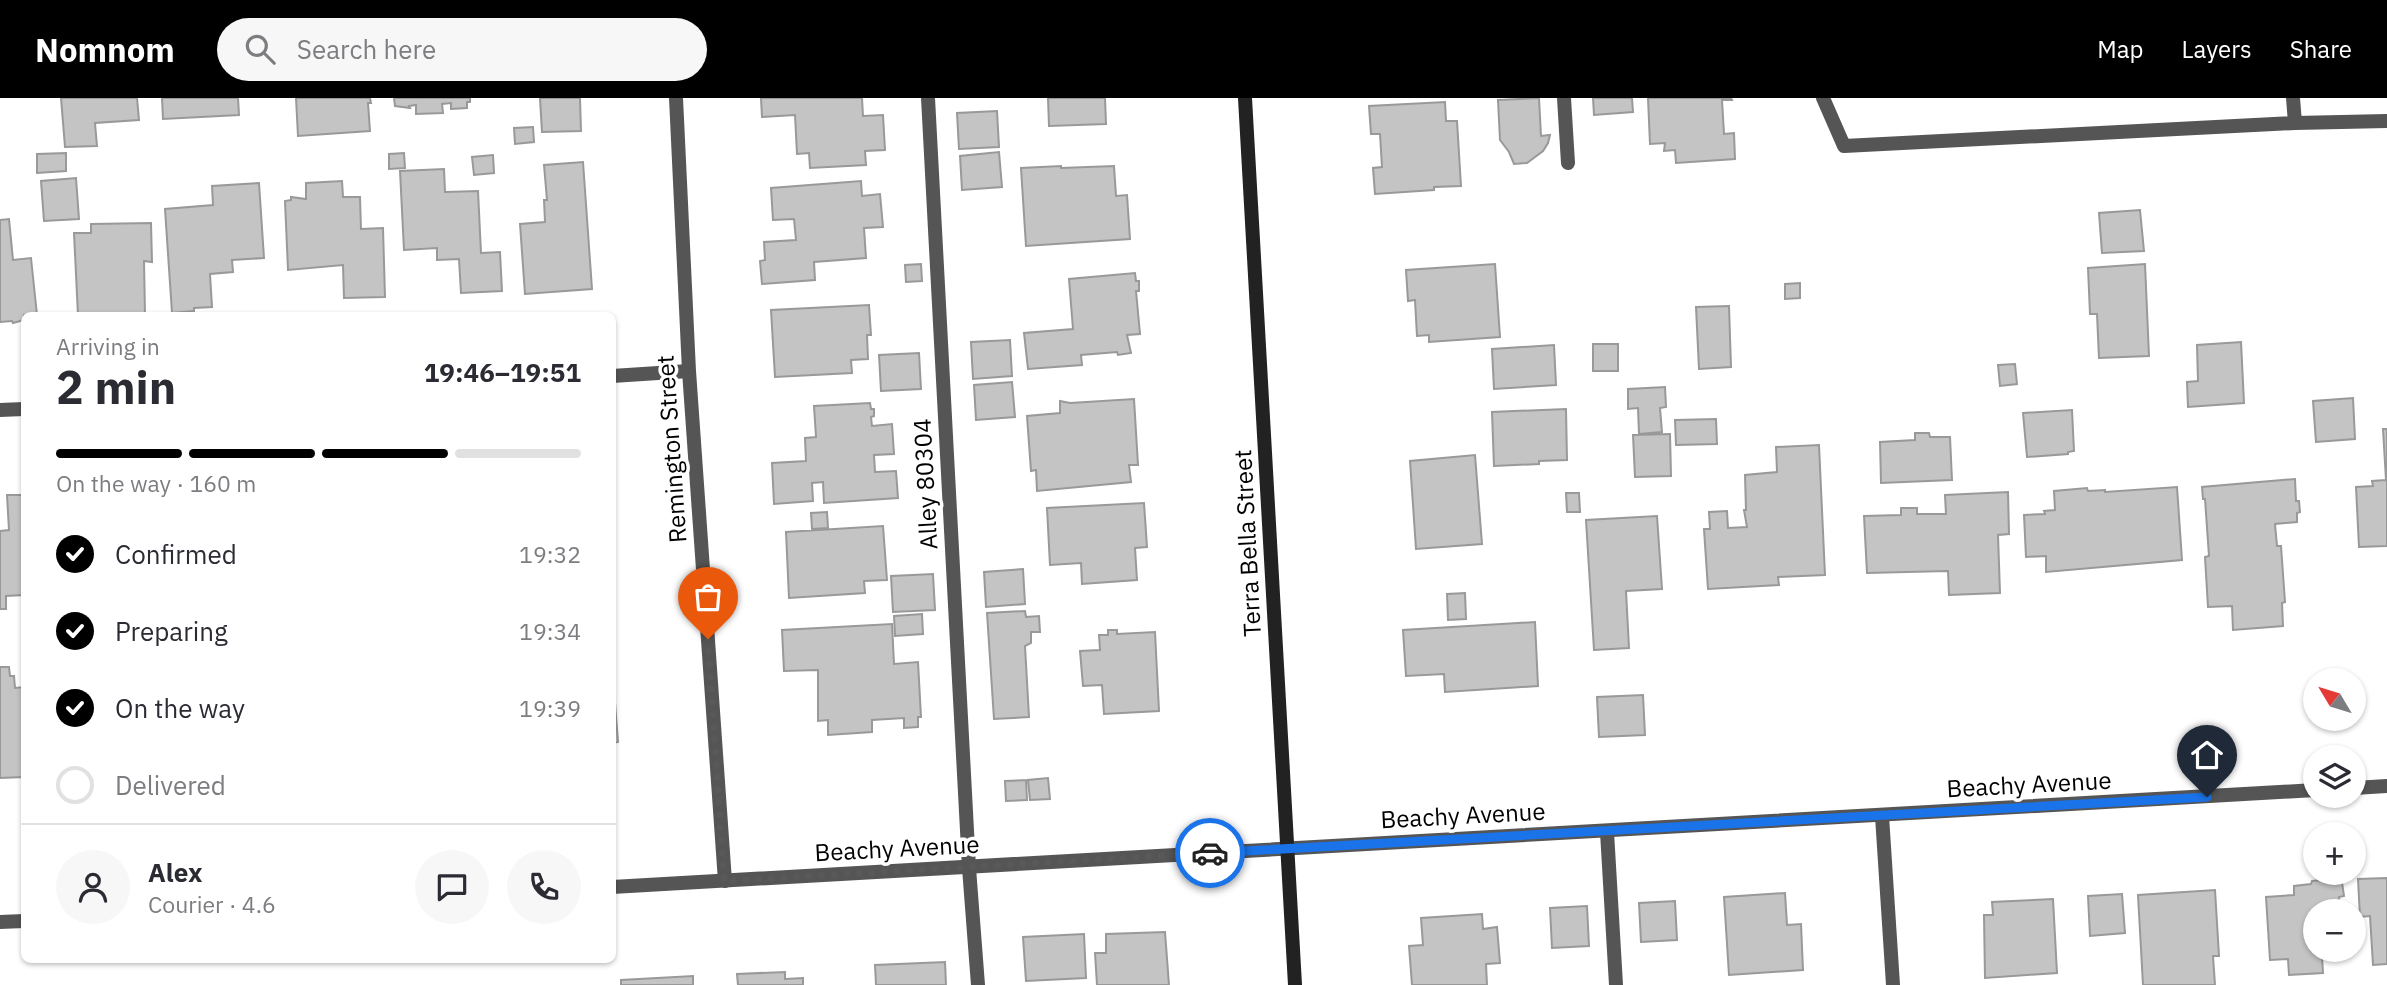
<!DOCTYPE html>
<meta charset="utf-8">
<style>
:root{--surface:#fff;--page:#f7f7f7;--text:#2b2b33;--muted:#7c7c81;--line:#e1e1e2;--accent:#000}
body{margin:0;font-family:"IBM Plex Sans",sans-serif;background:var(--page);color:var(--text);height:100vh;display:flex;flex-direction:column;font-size:26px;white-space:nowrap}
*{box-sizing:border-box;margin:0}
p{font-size:23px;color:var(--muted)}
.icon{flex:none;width:38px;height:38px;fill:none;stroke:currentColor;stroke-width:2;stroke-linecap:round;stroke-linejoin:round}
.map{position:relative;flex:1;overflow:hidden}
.side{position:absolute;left:21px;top:214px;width:595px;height:651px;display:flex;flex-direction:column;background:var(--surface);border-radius:10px;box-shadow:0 2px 5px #0004}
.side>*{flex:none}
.needle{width:46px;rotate:308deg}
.fabs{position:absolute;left:2303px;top:570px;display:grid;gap:14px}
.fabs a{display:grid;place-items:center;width:63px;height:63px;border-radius:50%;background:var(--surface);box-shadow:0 2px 5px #0004;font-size:35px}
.pin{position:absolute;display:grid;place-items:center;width:60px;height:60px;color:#fff;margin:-72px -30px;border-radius:50% 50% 50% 0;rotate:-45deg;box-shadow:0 0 7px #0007}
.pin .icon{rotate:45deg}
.courier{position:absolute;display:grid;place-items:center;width:70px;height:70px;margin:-35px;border:5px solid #1a73e8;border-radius:50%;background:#fff;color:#222;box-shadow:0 2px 9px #0007}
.summary em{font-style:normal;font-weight:800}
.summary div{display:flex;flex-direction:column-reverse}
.summary{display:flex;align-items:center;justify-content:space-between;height:119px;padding:0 35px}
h1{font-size:46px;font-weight:800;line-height:52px}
.bar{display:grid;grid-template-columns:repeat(4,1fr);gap:10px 7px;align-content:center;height:84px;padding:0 35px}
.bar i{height:9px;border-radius:5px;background:var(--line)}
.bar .active{background:var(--accent)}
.bar p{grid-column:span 4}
.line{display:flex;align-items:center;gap:18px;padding:0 35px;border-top:2px solid var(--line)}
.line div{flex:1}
.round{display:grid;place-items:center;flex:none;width:74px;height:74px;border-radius:37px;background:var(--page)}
ol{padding:0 35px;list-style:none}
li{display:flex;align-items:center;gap:21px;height:77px}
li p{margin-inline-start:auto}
li .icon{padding:7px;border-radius:50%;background:var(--accent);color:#fff;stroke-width:4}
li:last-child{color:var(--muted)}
li i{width:38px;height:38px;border:4px solid var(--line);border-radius:50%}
header{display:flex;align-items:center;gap:42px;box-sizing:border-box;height:98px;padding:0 35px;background:var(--accent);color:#fff}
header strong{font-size:33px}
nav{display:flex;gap:38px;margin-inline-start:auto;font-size:24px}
.search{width:490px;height:63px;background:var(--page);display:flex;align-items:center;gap:18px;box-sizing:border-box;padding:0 24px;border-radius:38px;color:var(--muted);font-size:26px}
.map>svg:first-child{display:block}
</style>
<header>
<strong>Nomnom</strong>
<div class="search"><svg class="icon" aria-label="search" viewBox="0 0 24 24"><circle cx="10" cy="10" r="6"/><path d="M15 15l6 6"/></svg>Search here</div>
<nav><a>Map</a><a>Layers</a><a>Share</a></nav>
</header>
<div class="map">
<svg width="2387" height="887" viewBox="0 0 2387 887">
<rect width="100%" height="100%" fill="#fff"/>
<path fill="#c4c4c4" stroke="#999" stroke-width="2" d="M61 0H137L139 22 95 25 97 48 65 49Z
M162 0H238L239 17 163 21Z
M296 0H370L371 5H368L370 33 298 38Z
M394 0H470V4H467V10L451 11V5L442 6 443 15 416 16V7L409 8 410 10 395 8Z
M540 0H580L581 33 542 34Z
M761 0H862L863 18 883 17 885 52 865 53 866 67 810 70 809 55 797 56 795 17 762 19Z
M1048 0H1105L1106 26 1049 28Z
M1539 0 1541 38 1550 37 1548 45 1543 53 1527 65 1514 66 1509 54 1500 42 1498 2Z
M1593 0H1632L1633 14 1594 17Z
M1648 0H1731L1732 2H1722L1724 36 1734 35 1735 61 1676 65 1675 52 1664 53 1665 45 1650 46Z
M1445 4 1446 23H1457L1461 88 1434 89V92L1375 96 1373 70 1382 69 1380 36H1371L1369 8Z
M997 13 999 49 959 51 957 15Z
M533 29 534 44 515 46 514 30Z
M999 54 1002 89 962 92 960 58Z
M66 55V73L37 75V56Z
M404 55 405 70 389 71V56Z
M493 57 494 75 474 77 472 59Z
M583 64 592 191 525 196 520 126 545 124 544 102H547L544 67Z
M1061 68V70L1114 68 1116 98 1127 97 1130 141 1026 148 1021 70Z
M444 71 445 94 478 93 481 155 500 154 502 193 461 195 459 161 437 162V150L404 152 400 73Z
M76 80 79 121 44 123 41 83Z
M342 83 343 99H360L361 131 383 130 385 199 344 200 343 167 288 172 285 103 291 102V99L306 101V85Z
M861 83 862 98 880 96 883 129 864 130 866 160 814 164 815 182 762 186 760 163 765 162 764 144 796 142 794 121 773 122 771 90Z
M259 85 264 160 232 162 233 174 210 176 212 209 194 210V213L172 215 165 111 213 107 212 88Z
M2140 112 2144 153 2102 155 2099 115Z
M9 121 13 162 31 160 37 217H24V222L13 225 12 223 0 224V122Z
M151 125 152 164 144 163 145 217H78L74 135H91V126Z
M921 166 922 183 906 184 905 167Z
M1495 166 1500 239 1429 244V237L1417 238 1415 202 1408 203 1406 172Z
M2145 166 2149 258 2099 260 2097 216H2090L2088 170Z
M1135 175 1136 183H1139V193H1136L1140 236 1127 237 1131 255 1118 257 1117 254 1081 257 1082 267 1028 271 1024 235 1073 231 1069 181Z
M1800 185V200L1785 201V186Z
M869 207 871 237H867L868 261 851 262 852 275 775 279 771 212Z
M1729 208 1731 269 1699 271 1696 209Z
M1010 242 1012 278 973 281 971 244Z
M2241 244 2244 305 2188 309 2187 284 2198 283 2197 247Z
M1593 246H1618V273H1593Z
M1554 247 1556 287 1494 291 1492 251Z
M919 255 921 291 881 293 879 257Z
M2015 266 2017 286 2000 288 1998 267Z
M1012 284 1015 319 976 322 974 287Z
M1665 289 1666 309 1660 310 1662 334 1639 336 1638 310 1628 311V291Z
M2353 300 2355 341 2316 344 2313 303Z
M1134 301 1138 367H1129L1131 384 1037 393 1036 372 1031 373 1027 318 1060 315V303L1070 305Z
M870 305 871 311H874V318L871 319 872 328 892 326 894 356 874 357 875 374 896 373 898 400 824 405 823 384 812 385 813 403 774 406 772 365 806 363 805 340 816 339 814 308Z
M1566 311 1567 362 1539 363V366L1494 368 1492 314Z
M2072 312 2074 353 2068 354V356L2027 359 2023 315Z
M1716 321 1717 346 1676 347 1675 322Z
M2383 331H2387V448L2359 449 2356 389 2373 388 2372 383 2386 382Z
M1915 335H1929L1930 339H1950L1952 382 1881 385 1880 344 1915 342Z
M1670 336 1671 378 1635 379 1633 337Z
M1819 347 1825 477 1778 479 1779 487 1708 491 1704 431H1710L1709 414 1727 413 1728 430 1747 429 1744 412H1746L1745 377 1777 374 1776 349Z
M1475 357 1482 446 1416 451 1410 363Z
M2295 381 2296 403H2299L2300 414 2297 415V424L2275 426 2277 448H2281L2285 504 2282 505 2283 528 2233 532 2232 508 2208 509 2205 459 2209 458 2205 401H2203L2202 389Z
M2177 389 2182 462 2046 474V458L2026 459 2024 417 2045 416 2044 413 2055 412 2054 393 2087 390 2088 393 2105 392V394Z
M2008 394 2009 436 1998 437 2000 495 1949 497 1948 473 1867 475 1864 418 1901 417V410H1917V416H1946L1945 397Z
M1566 395H1579L1580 414H1567Z
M7 397H24V497L6 498V511H0V433L9 432Z
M1144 405 1147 449 1135 450 1137 482 1082 486 1081 465 1050 467 1047 410Z
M827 414 828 430 812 431 811 415Z
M1657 418 1662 491 1626 493 1629 550 1594 552 1586 422Z
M883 428 887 482 864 483 865 495 789 500 786 434Z
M1023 471 1025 506 986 509 984 474Z
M933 476 935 512 893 514 891 478Z
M1465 495 1466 521 1448 522 1447 496Z
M1025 513 1026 519 1039 518 1040 534H1031V545L1025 548 1029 619 994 621 987 515Z
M922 516 923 536 895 538 894 518Z
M1535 524 1538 588 1445 594 1444 576 1406 578 1403 532Z
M892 526 894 566 918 564 921 619H918V629L904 630V620L872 622V634L828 637V622L818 623V572L784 573 782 532Z
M1108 532H1117V536L1155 534 1159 613 1104 616 1102 587 1083 588 1080 553 1100 552 1099 537H1108Z
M612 565 618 644 612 645Z
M0 569H9L10 578H14L15 590 24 589V679L0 680Z
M1643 597 1645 637 1599 639 1597 599Z
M1048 680 1050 701 1030 702 1028 682Z
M1026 682 1027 702 1006 703 1005 683Z
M2387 780V866L2373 867 2370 818 2360 819 2358 781Z
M2331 781 2332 785 2342 784 2344 798 2339 799 2340 814H2315V852H2342V858L2322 859 2323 875 2289 877 2288 861 2270 862 2266 799 2294 797V788L2311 786 2312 783Z
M2215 792 2219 858H2213L2215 887H2143L2138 797Z
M1785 795 1787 827 1801 826 1803 872 1729 877 1724 799Z
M2122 796 2125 835 2090 838 2088 798Z
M2053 801 2057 875 1985 880 1984 817H1993L1992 804Z
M1675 803 1677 842 1641 844 1639 805Z
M1587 808 1589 848 1552 850 1550 810Z
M1482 816 1483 831 1497 829 1500 865 1486 866 1487 887H1412L1409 848 1423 847 1421 820Z
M1165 834 1169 887H1097L1095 855H1106V836Z
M1084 836 1086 880 1026 883 1023 839Z
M945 864 946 887H876L875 867Z
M785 874V881L803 880V887H738L737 876Z
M693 878V887H621V882Z"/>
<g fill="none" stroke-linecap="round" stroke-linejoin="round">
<path stroke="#555" stroke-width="14" d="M928 0 969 770 978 887
M1564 0 1568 65
M1607 734 1616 887"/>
<path stroke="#555" stroke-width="14" d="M676 0 689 273 725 783
M1823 0 1844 48 2295 25 2387 23
M2293 0 2295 25
M612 278 689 273
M0 312 24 311
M1882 718 1893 887"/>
<path stroke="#555" stroke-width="14" d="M2354 690 2387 688
M612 789 2315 692
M0 824 24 823"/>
<path stroke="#222" stroke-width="14" d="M1245 0 1295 887"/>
</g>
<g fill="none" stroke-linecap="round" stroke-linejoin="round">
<path stroke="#595959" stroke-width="7" stroke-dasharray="0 12.6" d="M708 541 724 783 1210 755"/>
<path stroke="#1a73e8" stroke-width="9" d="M1210 755 2207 699"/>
</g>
<g text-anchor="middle" stroke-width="7" stroke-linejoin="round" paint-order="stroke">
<g font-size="24" fill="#000" stroke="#fff">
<text transform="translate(672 351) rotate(-94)" y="8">Remington Street</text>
<text transform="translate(926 386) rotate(-93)" y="8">Alley 80304</text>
<text transform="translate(1248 445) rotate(-93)" y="8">Terra Bella Street</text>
<text transform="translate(2029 687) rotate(-3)" y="8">Beachy Avenue</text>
<text transform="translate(1463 718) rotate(-3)" y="8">Beachy Avenue</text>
<text transform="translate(897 751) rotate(-3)" y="8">Beachy Avenue</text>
</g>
</g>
</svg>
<div class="fabs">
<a><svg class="needle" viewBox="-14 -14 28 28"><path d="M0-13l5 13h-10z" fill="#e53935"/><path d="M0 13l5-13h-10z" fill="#7c7c81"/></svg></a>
<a><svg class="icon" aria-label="layers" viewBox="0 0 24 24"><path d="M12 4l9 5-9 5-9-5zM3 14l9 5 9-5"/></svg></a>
<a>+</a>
<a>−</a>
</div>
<div class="pin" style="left:708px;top:541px;background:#ea580c"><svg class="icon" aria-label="bag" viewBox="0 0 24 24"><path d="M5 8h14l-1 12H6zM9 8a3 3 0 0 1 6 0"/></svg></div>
<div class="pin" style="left:2207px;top:699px;background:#1f2937"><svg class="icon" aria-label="home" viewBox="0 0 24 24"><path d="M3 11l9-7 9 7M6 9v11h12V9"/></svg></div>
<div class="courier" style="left:1210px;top:755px"><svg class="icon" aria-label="car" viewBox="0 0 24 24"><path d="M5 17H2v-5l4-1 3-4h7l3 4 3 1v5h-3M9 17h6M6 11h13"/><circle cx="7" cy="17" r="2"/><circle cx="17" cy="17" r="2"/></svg></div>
<section class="side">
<div class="summary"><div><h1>2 min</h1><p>Arriving in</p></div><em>19:46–19:51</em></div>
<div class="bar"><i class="active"></i><i class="active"></i><i class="active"></i><i></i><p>On the way · 160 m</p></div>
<ol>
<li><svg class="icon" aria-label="check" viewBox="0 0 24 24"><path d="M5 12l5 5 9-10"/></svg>Confirmed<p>19:32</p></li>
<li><svg class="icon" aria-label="check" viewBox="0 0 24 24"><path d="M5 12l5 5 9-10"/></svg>Preparing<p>19:34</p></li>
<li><svg class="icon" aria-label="check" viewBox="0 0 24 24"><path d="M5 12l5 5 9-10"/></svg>On the way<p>19:39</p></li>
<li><i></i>Delivered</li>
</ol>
<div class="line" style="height:126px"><a class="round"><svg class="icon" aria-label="person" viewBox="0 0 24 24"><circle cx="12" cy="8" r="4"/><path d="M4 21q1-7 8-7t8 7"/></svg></a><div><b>Alex</b><p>Courier · 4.6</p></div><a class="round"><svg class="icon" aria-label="chat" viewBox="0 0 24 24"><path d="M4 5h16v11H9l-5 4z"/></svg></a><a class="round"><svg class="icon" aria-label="phone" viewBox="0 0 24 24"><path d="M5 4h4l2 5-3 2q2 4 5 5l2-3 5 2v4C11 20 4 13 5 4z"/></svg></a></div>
</section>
</div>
